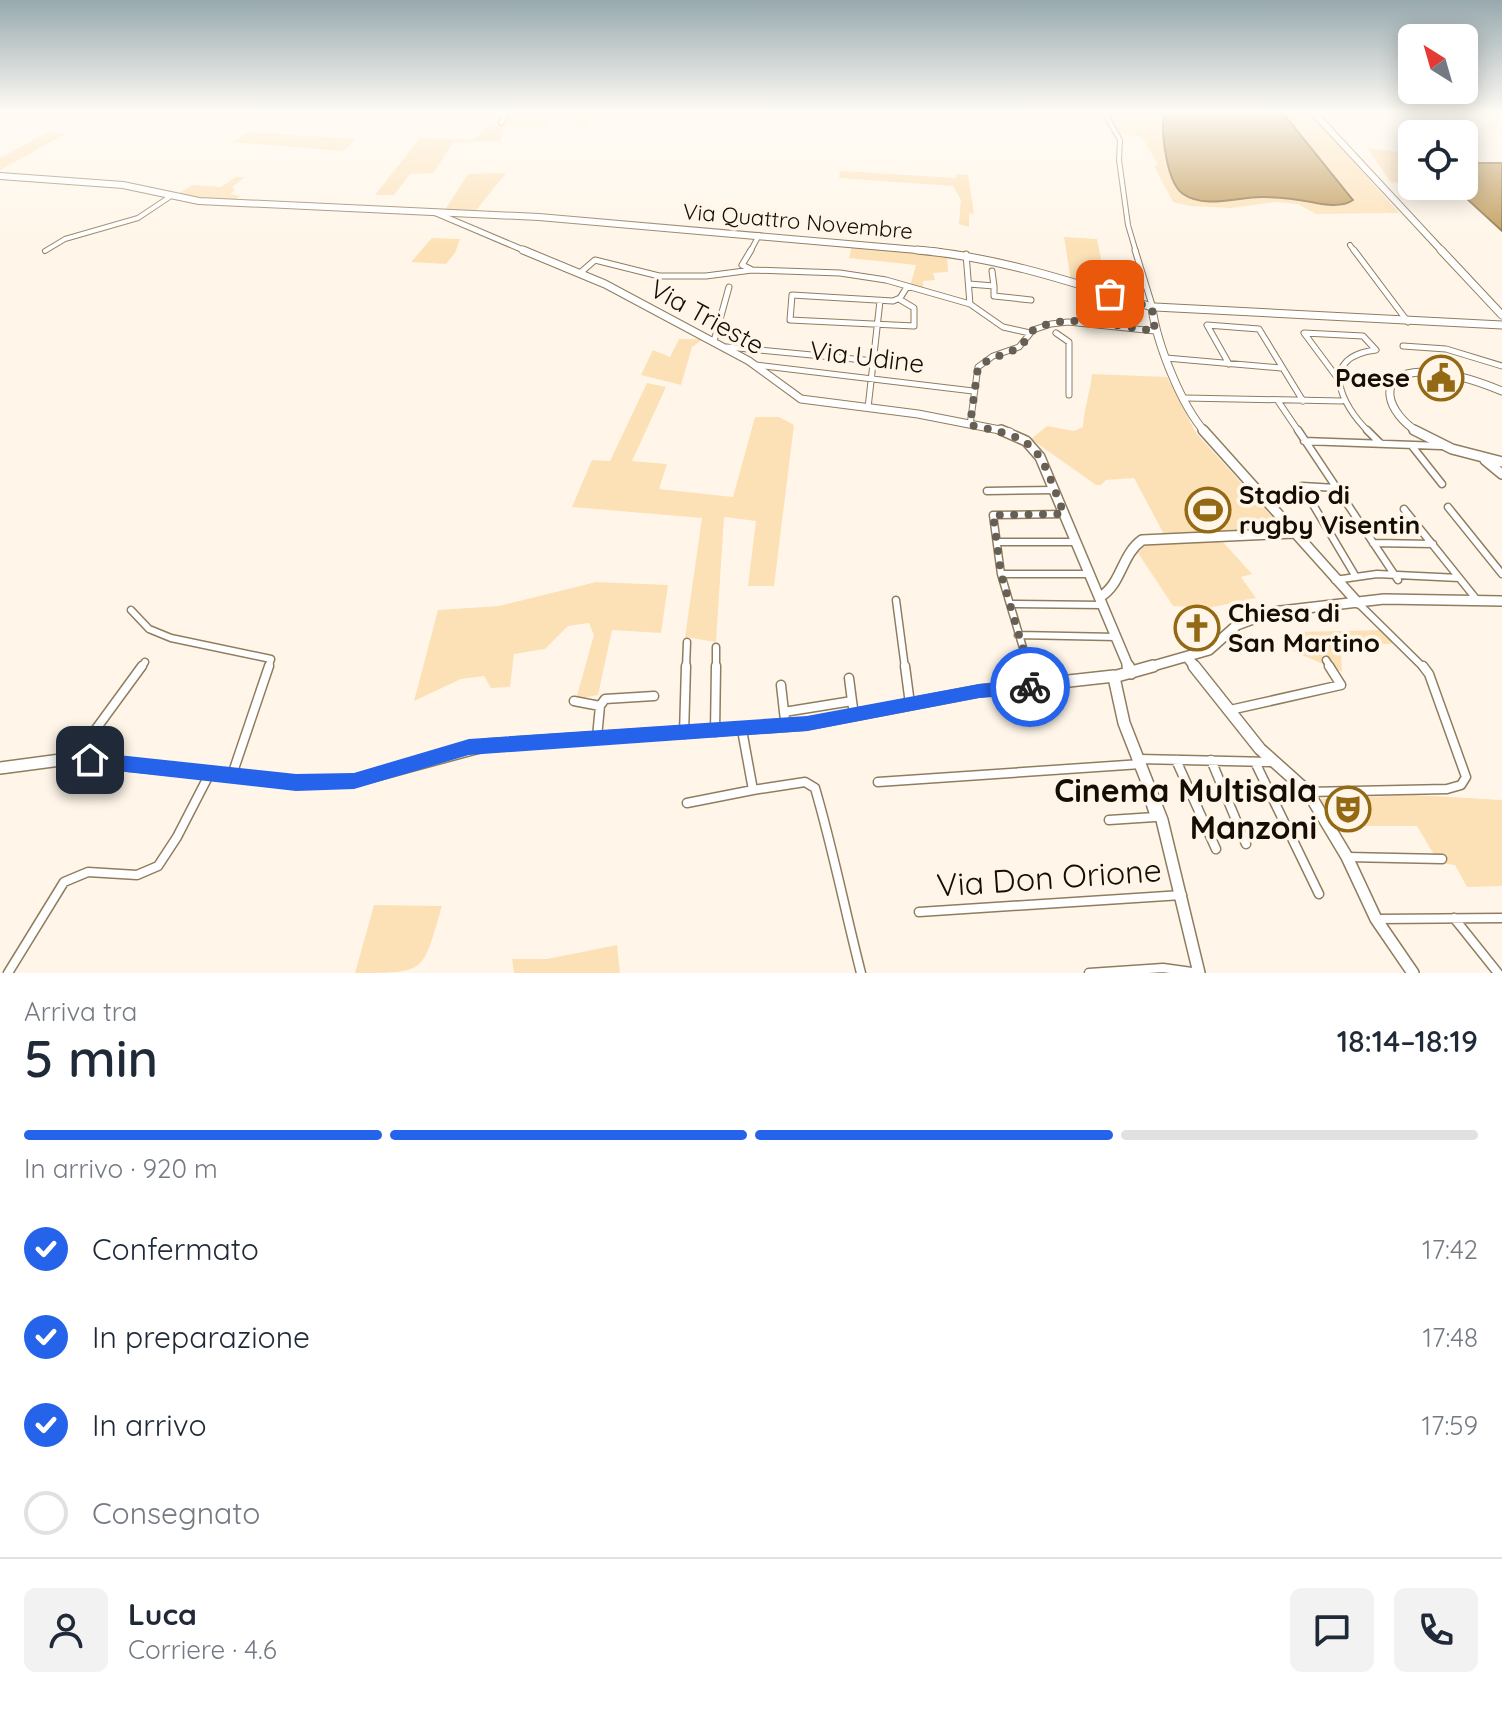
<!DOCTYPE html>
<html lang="it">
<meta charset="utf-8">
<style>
:root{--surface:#fff;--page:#f2f2f3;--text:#1f2937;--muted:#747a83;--line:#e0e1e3;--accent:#2563eb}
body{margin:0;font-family:Quicksand,sans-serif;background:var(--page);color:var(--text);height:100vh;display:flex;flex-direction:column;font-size:30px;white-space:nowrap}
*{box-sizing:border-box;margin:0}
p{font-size:26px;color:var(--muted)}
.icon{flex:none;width:44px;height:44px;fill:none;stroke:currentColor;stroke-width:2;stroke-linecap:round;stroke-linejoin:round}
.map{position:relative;height:973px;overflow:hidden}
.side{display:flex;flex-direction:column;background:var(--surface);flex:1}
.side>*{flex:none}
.needle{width:52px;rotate:323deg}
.tools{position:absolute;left:1398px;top:24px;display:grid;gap:16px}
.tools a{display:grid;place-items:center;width:80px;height:80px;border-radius:12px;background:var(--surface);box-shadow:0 4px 20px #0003;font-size:40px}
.pin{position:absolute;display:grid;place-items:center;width:68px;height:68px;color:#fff;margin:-34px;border-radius:16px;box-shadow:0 4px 12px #0006}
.courier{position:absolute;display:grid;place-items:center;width:80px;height:80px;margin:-40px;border:6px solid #2563eb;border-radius:50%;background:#fff;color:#222;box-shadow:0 2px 10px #0007}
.summary em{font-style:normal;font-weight:600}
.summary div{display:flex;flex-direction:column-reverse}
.summary{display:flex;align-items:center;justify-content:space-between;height:136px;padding:0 24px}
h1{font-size:52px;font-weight:600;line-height:60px}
.bar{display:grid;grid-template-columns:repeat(4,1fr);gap:12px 8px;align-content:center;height:96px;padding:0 24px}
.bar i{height:10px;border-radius:6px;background:var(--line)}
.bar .current{background:var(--accent)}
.bar p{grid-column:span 4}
.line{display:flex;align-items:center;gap:20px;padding:0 24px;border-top:2px solid var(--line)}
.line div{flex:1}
.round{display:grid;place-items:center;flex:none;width:84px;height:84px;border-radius:12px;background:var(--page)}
ol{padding:0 24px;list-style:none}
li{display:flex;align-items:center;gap:24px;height:88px}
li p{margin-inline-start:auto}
li .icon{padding:8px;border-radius:50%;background:var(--accent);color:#fff;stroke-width:4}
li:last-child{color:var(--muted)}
li i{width:44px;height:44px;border:4px solid var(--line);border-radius:50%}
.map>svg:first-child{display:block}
</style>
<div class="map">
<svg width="1502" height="973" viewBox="0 0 1502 973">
<rect width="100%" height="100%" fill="#fff6e9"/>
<path fill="#fce1b6" d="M506 112H593L585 128H574L579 115 553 114 543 128 506 126 500 141 454 142 433 173 410 174 394 195H375L420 138 473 140 488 126 497 125Z
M1107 112H1164L1162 125 1180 191 1190 197 1211 201 1271 197 1323 205 1350 203 1353 197 1282 112H1309L1399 213 1316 214 1298 204 1275 202 1231 208 1190 206 1173 202 1154 166 1158 165 1142 137 1117 133Z
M48 132 65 134 0 170V158Z
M247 132 356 139 344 151 232 142Z
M1367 148 1407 153 1400 155 1401 162 1412 169V183L1391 182Z
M840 171 956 178 957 174 968 175 974 214 969 213V227L959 224 961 200 953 186 839 178Z
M506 173 473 214 443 213 468 174Z
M236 177H245L232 187 235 190 230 194 240 196 232 202 175 196 192 185 221 187Z
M1064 237 1097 239 1108 292 1071 281Z
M432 238 460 239 455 253 446 264 411 262Z
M852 246 947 255 948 272 933 273 935 280 923 281V290L910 286 916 265 849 258Z
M679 339H703L692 347 681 385 641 375 653 350 670 357Z
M1092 374 1167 377 1196 433 1285 531 1166 538 1134 478 1106 480 1101 485H1096L1031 439 1047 426 1074 431 1083 427C1084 408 1090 393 1092 374Z
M647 383 666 387 632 461 667 464 659 489 733 497 755 417H779L794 425 774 586H748L756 521 724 517 716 642 685 637 702 518 572 507 592 460 610 461Z
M1222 541 1252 574 1241 577 1256 598 1208 608 1173 606 1138 553 1144 546 1150 544Z
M596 582 668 585 661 633 612 630 598 695 576 699 594 635 589 623 568 626 545 649 514 654 510 687 491 688 484 676 461 679 414 701 438 610 499 606Z
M1384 630 1396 643 1341 649 1342 672 1290 650 1297 632Z
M1414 795 1502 800V886L1467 887 1455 865 1439 863 1417 826H1336L1320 799Z
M374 905 442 906C422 973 428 973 355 973Z
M617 945 620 973H514L512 959H547Z"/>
<path fill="#bf9958" stroke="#8c6f3f" stroke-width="2" d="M1164 112H1282L1353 200C1342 208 1324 205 1311 202 1295 199 1279 197 1262 197 1237 197 1205 209 1183 194 1166 182 1161 131 1164 112Z
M1464 163H1502V231L1453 186H1464Z"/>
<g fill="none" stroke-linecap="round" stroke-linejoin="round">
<g stroke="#907d5f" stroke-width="6">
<path id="minor-far3" d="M1104 112 1120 140 1119 160 1128 225 1136 252
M501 123 507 112
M1350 245 1355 252
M45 251 65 239 138 218 171 196
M750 252 759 235"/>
</g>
<g stroke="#907d5f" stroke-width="7">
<path id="minor-far2" d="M751 250 742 265 752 270 840 273 886 280 970 304 1003 327 1030 333
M1135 250 1152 305
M1354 250 1408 322
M966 254 970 304
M992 271 994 286
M580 273 595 260 659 276H706L752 270
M969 284 994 286V296L1031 300
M899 299 914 308V326L790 320 792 295 893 301 900 298 907 287
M1056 333 1069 342V395
M714 341 729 287
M1403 346 1446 349 1502 366
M727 347 875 361
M1166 358 1281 368
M1229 364 1207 325 1259 329 1303 401
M756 365 973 391
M1339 380 1304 333 1363 336 1376 350C1317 357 1341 405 1369 432
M1185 398 1342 401
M1278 401 1299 432
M868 408 880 301
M970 425 978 367 993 356 1019 347 1033 330 1051 324 1068 322 1155 331"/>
</g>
<g stroke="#907d5f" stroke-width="9">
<path id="minor-far1" d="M1298 430 1398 580
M1367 430 1380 443
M1304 441 1441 446
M1412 446 1442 484
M1336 488 1302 486 1356 577
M987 491 1055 490
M1448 507 1502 574
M1404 509 1477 600
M997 542H1076
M1373 543 1433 544
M1001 574H1090
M1335 580 1377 574 1459 578
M896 600 905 668
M1358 603 1424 668
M1010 604 1102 605
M131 610 149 629 171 638 271 659 268 668
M1018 635 1116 637
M1326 660 1331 668
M141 668 145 662
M686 668 687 642
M716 668V647
M1029 668 1001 574 993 515 1064 514"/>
</g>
<g stroke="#907d5f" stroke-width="11">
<path id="minor" d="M905 666 910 704
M1028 666 1034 686
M849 678 852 701
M781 685 784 712
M574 701 600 706
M1230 710 1341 685 1329 666
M786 726 784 712 852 701 854 714
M742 730 753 790 805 782 815 788C833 849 845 911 861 973
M715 732 716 666
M684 734 686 666
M597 737 600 706 605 699 654 696
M74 759 142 666
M1139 759 1271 762
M1176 760 1216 849
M1211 760 1246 844
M1255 762 1319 894
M232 775 269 666
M878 782 1141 764
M1308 792 1447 789 1461 785 1466 777 1429 674 1423 666
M687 803 753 790
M1109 820 1155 817 1151 805
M1347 857 1442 859
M919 912 1182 895
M1454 918 1498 973
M1378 919 1502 918
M8 973 64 882 88 872 137 875 158 866 177 837 210 773
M1089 973 1163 968 1199 973"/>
</g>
<g stroke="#907d5f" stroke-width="7">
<path id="tertiary-far3" d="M436 213 528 252"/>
</g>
<g stroke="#907d5f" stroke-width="9">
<path id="tertiary-far2" d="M523 250 605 284 749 361 801 399 918 414 1010 432
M1152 308C1157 344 1181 405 1205 432
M1418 432C1388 414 1372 373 1422 372 1449 371 1478 381 1502 391"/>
</g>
<g stroke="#907d5f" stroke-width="12">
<path id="tertiary-far1" d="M1001 430 1026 441 1040 457 1129 668
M1203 430 1358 603
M1414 430 1452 449 1502 462
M1485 460 1502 474
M1100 597C1122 584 1121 555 1142 540L1294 533
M1187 657 1196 668
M1146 668 1209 650 1237 625 1272 612 1384 599 1502 601"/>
</g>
<g stroke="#907d5f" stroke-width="14">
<path id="tertiary" d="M1128 666 1131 673
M1194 666 1260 749 1308 792 1347 857 1376 919 1413 973
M1117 676 1153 666
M1115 682 1124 723 1162 820 1199 973
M0 768 68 759 296 782 354 781 487 745 807 724 979 691 1114 676"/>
</g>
<g stroke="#907d5f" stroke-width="8">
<path id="secondary-far1" d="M1313 112 1443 252
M0 176 123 185 199 201 539 217 940 252"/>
</g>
<g stroke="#907d5f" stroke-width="9">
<path id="secondary" d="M917 250C998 257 1072 282 1149 306
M1441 250 1502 315
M1155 307 1502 325"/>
</g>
<use href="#minor-far3" stroke="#fff" stroke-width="4"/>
<use href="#minor-far2" stroke="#fff" stroke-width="5"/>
<use href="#minor-far1" stroke="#fff" stroke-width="6"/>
<use href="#minor" stroke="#fff" stroke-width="8"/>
<use href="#tertiary-far3" stroke="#fff" stroke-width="5"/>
<use href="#tertiary-far2" stroke="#fff" stroke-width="7"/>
<use href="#tertiary-far1" stroke="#fff" stroke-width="9"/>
<use href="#tertiary" stroke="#fff" stroke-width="11"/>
<use href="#secondary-far1" stroke="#fff" stroke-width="6"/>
<use href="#secondary" stroke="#fff" stroke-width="7"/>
</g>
<linearGradient id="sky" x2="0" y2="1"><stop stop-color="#97a9ae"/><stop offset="0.45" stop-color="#fffbf5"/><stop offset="1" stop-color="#fffbf5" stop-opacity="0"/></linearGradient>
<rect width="1502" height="248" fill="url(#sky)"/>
<path fill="#2563eb" d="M1030 680 1038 687 1030 694 979 698 807 731 469 755 354 789 296 791 90 768 84 766 82 760 84 754 90 752 296 774 354 773 469 739 807 716 979 684Z"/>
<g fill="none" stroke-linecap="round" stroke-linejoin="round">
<path stroke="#675f54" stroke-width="8" stroke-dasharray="0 14.4" d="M1030 687 1034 686 1001 574 993 515 1064 514C1038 448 1042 439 970 425L978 367C991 357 1004 355 1018 348 1026 343 1027 334 1035 329 1068 312 1119 327 1155 331L1152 308 1110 294"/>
</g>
<defs>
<g id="civic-ring" transform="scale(2.3)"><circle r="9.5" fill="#fff6e9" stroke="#936914" stroke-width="1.5"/><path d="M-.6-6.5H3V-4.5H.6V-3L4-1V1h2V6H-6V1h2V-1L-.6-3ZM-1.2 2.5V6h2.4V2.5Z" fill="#936914"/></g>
<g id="stadium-ring" transform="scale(2.3)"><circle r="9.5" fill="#fff6e9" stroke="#936914" stroke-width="1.5"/><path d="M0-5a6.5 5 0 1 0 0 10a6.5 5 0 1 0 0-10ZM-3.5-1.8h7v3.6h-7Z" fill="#936914"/></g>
<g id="church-ring" transform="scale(2.3)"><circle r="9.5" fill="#fff6e9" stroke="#936914" stroke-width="1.5"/><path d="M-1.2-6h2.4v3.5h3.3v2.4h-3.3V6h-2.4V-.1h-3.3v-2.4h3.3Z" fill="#936914"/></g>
<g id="theatre-ring" transform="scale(2.3)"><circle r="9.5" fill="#fff6e9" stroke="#936914" stroke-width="1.5"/><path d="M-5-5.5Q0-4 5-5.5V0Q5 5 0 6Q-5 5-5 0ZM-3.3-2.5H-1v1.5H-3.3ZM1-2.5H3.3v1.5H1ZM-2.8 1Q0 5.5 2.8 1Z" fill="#936914"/></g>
</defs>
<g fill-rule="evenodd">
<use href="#civic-ring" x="1441" y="378"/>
<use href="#stadium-ring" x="1208" y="510"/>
<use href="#church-ring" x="1197" y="628"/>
<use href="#theatre-ring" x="1348" y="809"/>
</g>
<g text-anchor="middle" stroke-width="7" stroke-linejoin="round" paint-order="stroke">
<g font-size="22" fill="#150e04" stroke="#fff6e9">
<text transform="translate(798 221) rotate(5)" y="8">Via Quattro Novembre</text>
</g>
<g font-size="26" fill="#150e04" stroke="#fff6e9">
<text transform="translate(707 317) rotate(29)" y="9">Via Trieste</text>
<text transform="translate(867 357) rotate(7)" y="9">Via Udine</text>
</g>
<g font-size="26" font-weight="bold" fill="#150e04" stroke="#fff6e9" text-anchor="start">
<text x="1410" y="387" text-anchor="end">Paese</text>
<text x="1239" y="504">Stadio di<tspan x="1239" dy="30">rugby Visentin</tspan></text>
<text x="1228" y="622">Chiesa di<tspan x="1228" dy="30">San Martino</tspan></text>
</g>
<g font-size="32" font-weight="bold" fill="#150e04" stroke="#fff6e9" text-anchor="end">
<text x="1317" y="802">Cinema Multisala<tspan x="1317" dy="37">Manzoni</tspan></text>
</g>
<g font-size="32" fill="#150e04" stroke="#fff6e9">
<text transform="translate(1049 878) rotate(-4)" y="11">Via Don Orione</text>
</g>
</g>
</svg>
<div class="tools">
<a><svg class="needle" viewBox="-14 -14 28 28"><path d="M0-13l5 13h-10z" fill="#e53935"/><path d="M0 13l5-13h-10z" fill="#747a83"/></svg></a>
<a><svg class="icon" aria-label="locate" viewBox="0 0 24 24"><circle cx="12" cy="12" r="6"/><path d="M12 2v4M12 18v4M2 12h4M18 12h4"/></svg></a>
</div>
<div class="pin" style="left:1110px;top:294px;background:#ea580c"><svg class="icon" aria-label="bag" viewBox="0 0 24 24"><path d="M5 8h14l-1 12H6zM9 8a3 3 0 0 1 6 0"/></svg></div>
<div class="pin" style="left:90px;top:760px;background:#1f2937"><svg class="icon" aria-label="home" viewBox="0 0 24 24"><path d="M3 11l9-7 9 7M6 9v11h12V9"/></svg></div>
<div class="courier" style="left:1030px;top:687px"><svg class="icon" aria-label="bike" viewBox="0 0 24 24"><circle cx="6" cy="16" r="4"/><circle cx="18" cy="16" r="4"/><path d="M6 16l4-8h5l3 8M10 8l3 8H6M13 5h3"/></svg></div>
</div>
<section class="side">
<div class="summary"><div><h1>5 min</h1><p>Arriva tra</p></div><em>18:14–18:19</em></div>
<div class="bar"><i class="current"></i><i class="current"></i><i class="current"></i><i></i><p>In arrivo · 920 m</p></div>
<ol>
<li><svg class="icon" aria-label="check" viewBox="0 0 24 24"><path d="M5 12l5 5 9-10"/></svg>Confermato<p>17:42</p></li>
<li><svg class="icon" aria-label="check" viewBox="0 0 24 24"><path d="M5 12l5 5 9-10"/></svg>In preparazione<p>17:48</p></li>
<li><svg class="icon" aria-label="check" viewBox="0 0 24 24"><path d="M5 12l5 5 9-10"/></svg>In arrivo<p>17:59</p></li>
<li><i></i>Consegnato</li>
</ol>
<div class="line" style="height:144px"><a class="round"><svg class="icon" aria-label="person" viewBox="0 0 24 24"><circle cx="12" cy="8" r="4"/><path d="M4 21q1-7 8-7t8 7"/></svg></a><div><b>Luca</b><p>Corriere · 4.6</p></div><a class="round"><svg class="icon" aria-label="chat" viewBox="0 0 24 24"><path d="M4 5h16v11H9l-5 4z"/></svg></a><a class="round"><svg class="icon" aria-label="phone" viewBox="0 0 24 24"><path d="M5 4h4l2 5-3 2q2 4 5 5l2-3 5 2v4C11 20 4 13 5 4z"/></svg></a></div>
</section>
